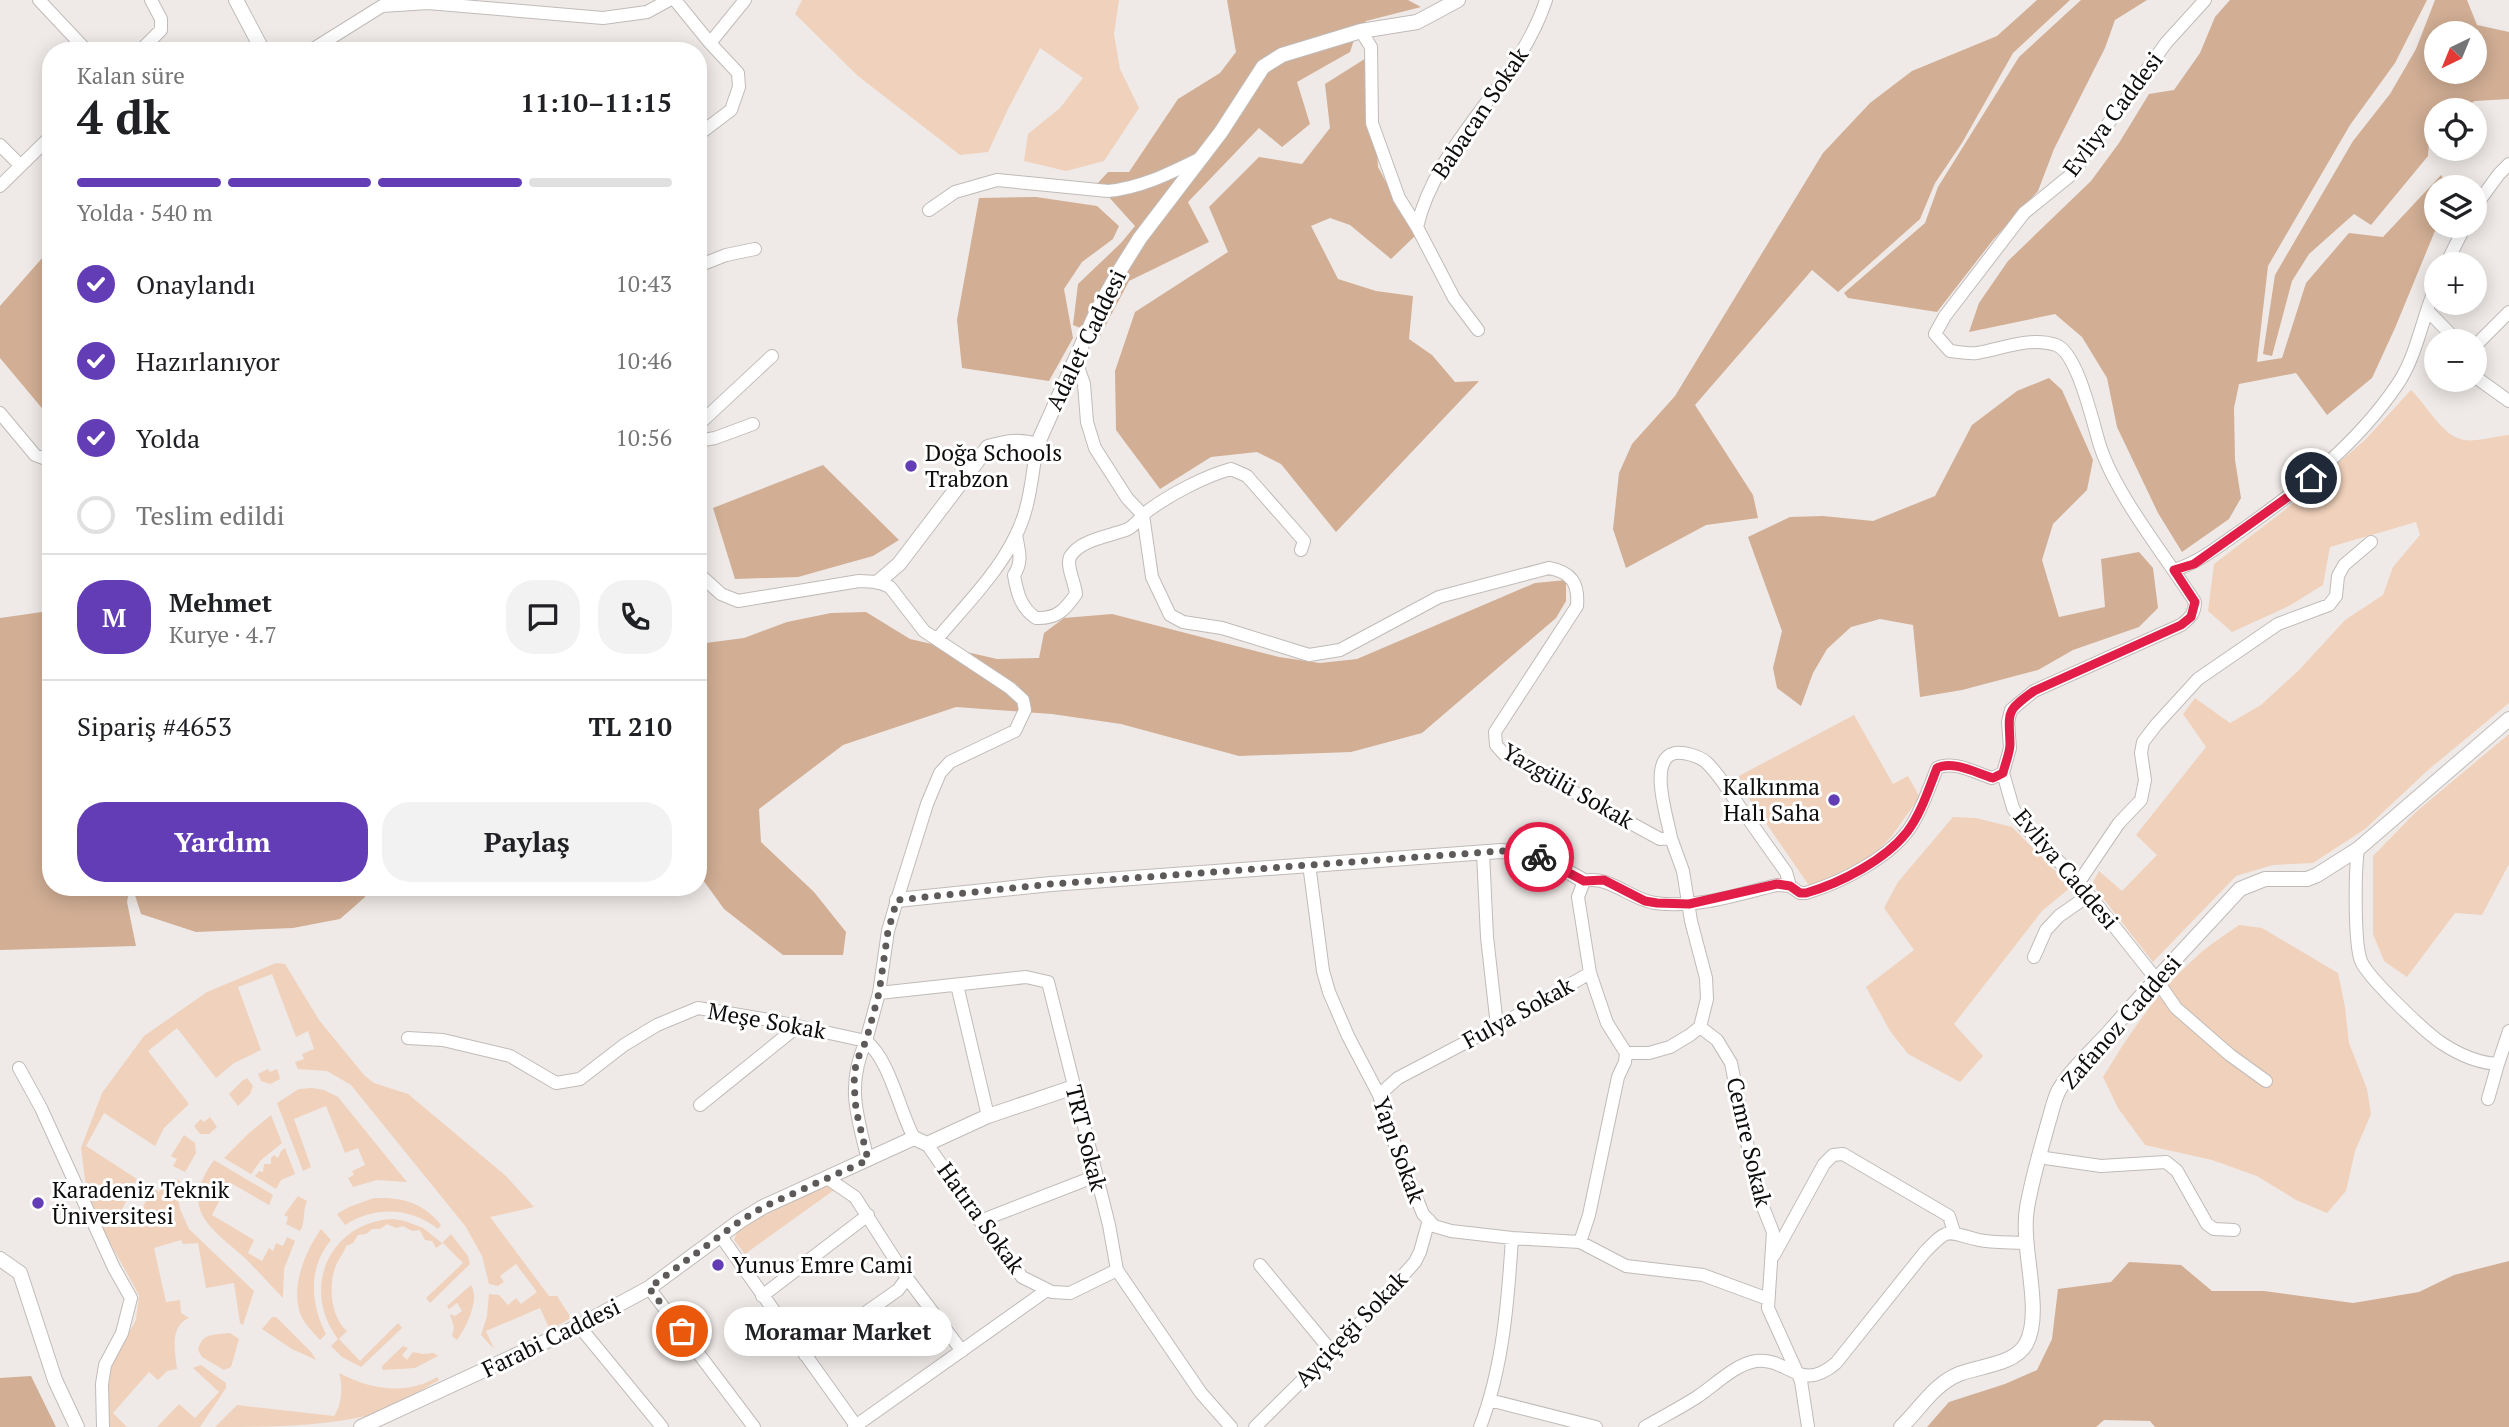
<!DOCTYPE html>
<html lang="tr">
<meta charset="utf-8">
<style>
:root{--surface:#fff;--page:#f2f2f2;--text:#202124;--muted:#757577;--line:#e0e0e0;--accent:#633db5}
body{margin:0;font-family:"PT Serif",serif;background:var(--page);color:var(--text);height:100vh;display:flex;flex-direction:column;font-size:26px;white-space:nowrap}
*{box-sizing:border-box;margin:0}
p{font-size:23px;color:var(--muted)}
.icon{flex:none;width:38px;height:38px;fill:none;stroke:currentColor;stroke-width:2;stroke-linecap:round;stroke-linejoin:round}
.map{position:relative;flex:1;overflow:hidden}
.drawer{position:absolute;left:42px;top:42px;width:665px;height:854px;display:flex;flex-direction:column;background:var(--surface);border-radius:28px;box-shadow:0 4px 18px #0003}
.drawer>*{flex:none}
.needle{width:46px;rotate:223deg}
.buttons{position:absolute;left:2424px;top:21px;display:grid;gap:14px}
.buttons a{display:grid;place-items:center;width:63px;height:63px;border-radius:50%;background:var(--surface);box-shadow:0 4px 18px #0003;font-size:35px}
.pin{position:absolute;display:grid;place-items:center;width:60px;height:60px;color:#fff;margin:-30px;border:4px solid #fff;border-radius:50%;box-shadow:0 2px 7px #0007}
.courier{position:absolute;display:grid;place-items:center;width:70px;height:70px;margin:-35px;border:5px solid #e11d48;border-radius:50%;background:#fff;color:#222;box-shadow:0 2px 9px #0007}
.bubble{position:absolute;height:49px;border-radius:24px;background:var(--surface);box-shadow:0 4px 18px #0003;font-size:23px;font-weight:700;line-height:49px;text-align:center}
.headline em{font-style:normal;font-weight:700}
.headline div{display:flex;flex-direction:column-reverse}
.headline{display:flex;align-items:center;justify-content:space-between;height:119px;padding:0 35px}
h1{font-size:46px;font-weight:700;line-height:52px}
.bar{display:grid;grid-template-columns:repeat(4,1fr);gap:10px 7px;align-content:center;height:84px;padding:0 35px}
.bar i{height:9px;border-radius:5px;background:var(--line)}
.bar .current{background:var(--accent)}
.bar p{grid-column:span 4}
.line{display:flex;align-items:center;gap:18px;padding:0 35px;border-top:2px solid var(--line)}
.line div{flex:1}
.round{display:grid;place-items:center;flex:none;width:74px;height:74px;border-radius:28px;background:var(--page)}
ol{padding:0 35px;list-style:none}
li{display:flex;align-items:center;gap:21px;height:77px}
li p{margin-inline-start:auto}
li .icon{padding:7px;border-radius:50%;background:var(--accent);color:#fff;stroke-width:4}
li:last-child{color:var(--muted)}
li i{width:38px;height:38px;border:4px solid var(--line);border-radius:50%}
.cta{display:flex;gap:14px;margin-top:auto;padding:14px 35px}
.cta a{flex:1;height:80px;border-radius:28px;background:var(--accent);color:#fff;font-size:28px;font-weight:700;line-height:80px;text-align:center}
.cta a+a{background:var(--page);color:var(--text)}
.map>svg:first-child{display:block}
</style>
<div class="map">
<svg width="2509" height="1427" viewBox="0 0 2509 1427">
<rect width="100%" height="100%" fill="#efeae7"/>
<path fill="#f0d1bb" d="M802 0H1119L1114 34 1120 69 1139 108 1104 161 1066 171 1024 161 1028 134 1060 108 1083 78 1040 48 1008 109 988 152 960 155 858 76 795 14Z
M2411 390C2426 404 2443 437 2464 440 2475 442 2497 436 2509 435V703L2428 770 2365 829 2313 863 2273 865 2236 876 2153 962 2092 884 2099 871 2122 891 2157 855 2136 835 2206 747 2183 714 2195 698 2230 723 2261 705 2300 669 2345 620 2383 595 2393 567 2420 535 2416 522 2330 547 2323 585 2289 606 2232 632 2208 611 2214 564 2281 513 2365 440Z
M1854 715 1893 784 1908 776 1920 798C1906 813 1897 833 1882 846 1861 867 1837 876 1810 887L1735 778Z
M2509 734V864L2482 915 2455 913 2407 977 2384 961 2373 934V856L2417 811Z
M1953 817 1976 818 2012 827 2071 887 2042 911 1954 1024 1983 1056 1960 1082 1908 1054 1890 1031 1866 987 1914 950 1884 908 1898 882Z
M2239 925 2262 928 2338 973 2345 1007 2349 1043 2367 1089 2371 1114 2355 1151 2346 1191 2327 1213 2296 1200 2257 1176 2212 1160 2145 1145 2118 1108 2103 1077C2129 1034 2158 991 2196 957 2209 945 2225 935 2239 925Z
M276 963 285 964 319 1020 364 1075 374 1083 408 1094 506 1176 534 1207 490 1217 549 1296H557L571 1318 550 1330 540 1308 486 1331 494 1349 481 1335 487 1316 489 1294 499 1295 508 1305 516 1298 521 1304 537 1292 516 1264 500 1276 504 1282 498 1286 489 1284 482 1256 466 1227 351 1085 327 1071 298 1069 295 1062 304 1059 302 1054 314 1049 308 1031 296 1037 272 974 238 987 261 1050 234 1063 216 1078 177 1028 148 1051 189 1104 164 1128 155 1146 104 1113 86 1146 137 1179 121 1211 136 1220 153 1188 159 1192 164 1185 170 1187 175 1178 180 1181 177 1194 180 1209 189 1229 254 1291 243 1325 240 1323 234 1283 206 1288 198 1243 183 1244 181 1240 154 1248 166 1302 180 1300 181 1313 189 1318C169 1326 175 1352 177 1369L167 1371 158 1380 149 1372 113 1413 127 1427H108L107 1387 112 1362 136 1320 139 1295 100 1225 86 1187 81 1148 102 1093 144 1036 207 992Z
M268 1069 270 1072 277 1069 280 1079 270 1084 261 1081 258 1074Z
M247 1078 253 1086 250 1094 238 1106 229 1094 242 1081Z
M312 1088 324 1090 338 1097 407 1182 377 1180 353 1187 348 1178 354 1175 352 1171 365 1165 358 1148 345 1153 326 1106 294 1119 311 1167 303 1171 277 1103 299 1089Z
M271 1115 282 1143 261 1160 251 1174 224 1158 249 1133Z
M210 1117 217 1127 209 1134H200L194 1126 201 1119 204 1122Z
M184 1135 195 1143 196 1153 185 1172 173 1166 177 1159 171 1156Z
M285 1148 295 1174 281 1180 276 1189 255 1176 259 1171 263 1172 264 1164H271V1158L274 1155 278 1158 281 1151Z
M214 1160 273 1195 269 1205 229 1182 212 1215 254 1240 248 1253 262 1261 269 1248 273 1251 276 1243 283 1246 287 1237 295 1241 284 1269 283 1298C270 1285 258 1271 245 1258 208 1226 179 1209 214 1160Z
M827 1183 834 1190 745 1254 734 1240 738 1229Z
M298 1196 307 1201C302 1212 306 1222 300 1231L286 1224 288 1217 284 1215Z
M374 1198C402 1197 423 1202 441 1225L438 1229C410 1207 375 1206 345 1225L337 1214 349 1207Z
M393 1219 405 1221 423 1228 442 1243 451 1234 468 1256 470 1264 430 1303 426 1298 463 1263 443 1243 436 1248 432 1241 425 1240 420 1230 412 1231 403 1226 396 1228 387 1224 380 1229H372L366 1234 358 1235 353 1243 346 1246C344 1253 341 1255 338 1261 327 1281 330 1317 347 1331L339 1339 360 1361 398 1323 402 1328 361 1367 342 1357 331 1346 338 1339C300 1289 329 1222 393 1219Z
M321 1229 331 1240C308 1268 310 1303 326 1334L320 1340C313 1332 303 1323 300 1313 291 1285 305 1252 321 1229Z
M471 1285C480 1299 467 1326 457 1340L452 1336 454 1328 450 1314 455 1316 462 1311 457 1303 449 1309 447 1306Z
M272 1317H276L311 1352 316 1360 292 1349 262 1329Z
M230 1333 239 1339 231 1367 224 1370 202 1357 198 1350C202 1332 215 1335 230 1333Z
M403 1346 408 1348 402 1355 407 1360 413 1352 423 1354 434 1353 438 1356 415 1368 383 1370 382 1366Z
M201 1365 226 1383V1388L200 1427H157L179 1404 195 1418 219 1392 193 1368Z
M339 1373C369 1389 406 1396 437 1377L439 1380C415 1393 392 1409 366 1416 317 1427 265 1427 215 1427L237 1405 334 1416C342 1405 343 1386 339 1373Z"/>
<path fill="#d1ae94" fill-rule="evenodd" d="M1227 0H1408L1421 7 1366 21 1357 31 1350 52 1297 82 1310 124 1282 147 1259 128 1188 202 1209 242 1129 281 1100 336 1073 325 1078 284 1121 243 1135 226 1097 184 1108 172H1129L1178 99 1220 73 1236 52Z
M2037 0H2070L2013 53 1962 143 1935 183 1920 219 1838 292 1812 270 1695 405 1753 495 1758 518 1706 525 1626 568 1613 529 1619 473 1632 444 1675 396 1823 153 1870 103 1912 71 1997 36Z
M2081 0H2147L2115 20 2105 48 2054 149 2038 191 1993 240 1937 312 1848 298 1844 293 1925 223 1938 187 2019 57Z
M2230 0H2427L2395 63 2350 125 2268 266 2257 362 2282 358 2306 283 2349 233 2383 237 2441 175 2448 187H2436L2437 226 2395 328 2372 378 2327 415 2296 373 2239 384 2234 408 2235 460 2241 498 2229 519 2182 552 2158 513 2117 427 2107 378 2082 337 2055 314 1969 332 1979 303 2008 261 2091 181 2119 143 2149 94 2174 90 2200 53 2215 17Z
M2435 0H2467L2477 25 2509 32V99L2475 101 2458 110H2436V123L2430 126 2428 156 2371 225 2354 214 2309 254 2292 281 2272 356 2263 354 2275 275 2353 141 2390 94 2416 49ZM2436 33H2474V72H2436Z
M1371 55 1378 167 1415 236 1391 259 1350 225 1330 218 1311 226 1338 279 1376 291 1413 296 1409 339 1432 355 1455 382 1479 381 1336 532 1281 464 1257 452 1211 457 1160 489 1116 430 1115 371 1135 312 1228 252 1209 207 1259 157 1302 164 1330 128 1325 84Z
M1036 197 1097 206 1119 226 1113 239 1082 262 1064 289 1073 338 1049 381 962 368 957 320 979 198Z
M51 248V419L0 358V306Z
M2049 378 2062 390 2093 460 2087 490 2053 524 2042 560 2059 617 2105 607 2101 559 2139 552 2153 568 2158 608 2139 627 2073 650 2038 670 1962 690 1920 697 1913 625 1880 619 1851 627 1827 649 1813 673 1801 706 1777 688 1773 668 1782 631 1748 537 1790 517 1823 516 1873 521 1935 496 1972 425 2017 391Z
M823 465 899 540 873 556 798 577 735 579 713 508Z
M1566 580V601L1556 618 1422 733 1351 752 1239 756 1121 724 1052 714 956 707 843 745 759 809 761 842 814 892 846 932 843 955H783L724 909 698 873V644L744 638 787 622 831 613 866 612 910 639 997 659 1039 658 1044 633 1064 618 1112 614 1279 657 1320 663 1357 659 1535 583Z
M42 612 51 613V887H130L127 902 136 946 0 950V618Z
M143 887H372L364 898 340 919 293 928 196 932 141 914 134 892Z
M2509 1261V1427H2155L2150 1421 2104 1420 2096 1427H1927L1949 1402 2005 1384 2037 1370 2052 1339 2058 1289 2111 1282 2129 1262 2181 1265 2212 1291H2264L2353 1303 2419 1292 2454 1275Z
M31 1376 56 1427H0V1378Z"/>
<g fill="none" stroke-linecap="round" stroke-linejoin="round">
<g stroke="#c0bbb8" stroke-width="14">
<path id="minor" d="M39 0 87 51
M675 0 710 43 738 73 739 87 731 110 698 135
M2205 0 2166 43 2072 174 2024 213 1945 316 1935 334 1950 351C1959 352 1968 354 1977 353 2002 349 2031 336 2056 345 2078 353 2093 424 2100 446 2116 495 2166 557 2195 602 2195 613 2190 618 2181 625L2034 691 2011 710 2008 722 2010 748 2003 773 2013 808 2024 826 2079 882 2156 979 2176 1008 2230 1055 2266 1081
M1361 31 1371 47 1372 123 1399 198 1417 227
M710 43 745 0
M140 51 161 30V19L151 0
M310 51 382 6 428 3 603 18 647 12 669 0
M0 145 20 165
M0 186 51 136
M2474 208 2499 174 2509 164
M929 210 955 192 997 180 1108 191C1142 188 1172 172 1203 157
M2446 264 2465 226
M698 266 726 255 755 249
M2427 310 2457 341
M1478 330 1454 298 1417 227C1437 141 1519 84 1546 0
M2474 347 2509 312
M1076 361 1084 384 1087 422 1095 448 1127 498 1143 515 1152 577 1170 615 1183 622 1222 628 1309 655 1340 650 1439 597 1549 568C1571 572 1579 583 1577 606L1495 732 1496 745 1504 754 1660 839 1671 838C1668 819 1647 759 1675 753 1685 752 1699 756 1706 762 1719 774 1729 791 1739 806 1755 828 1770 850 1786 872L1790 886
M2474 376 2509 401
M0 413 35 455 51 461
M698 425 772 356
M698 441 715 438 753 424
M1016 535C1019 551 1023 562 1014 575 1017 593 1021 608 1036 618 1057 619 1065 610 1076 594 1075 583 1066 566 1070 557 1080 539 1112 536 1128 529 1136 525 1141 516 1149 510 1171 494 1205 476 1231 469L1247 476 1304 541 1301 550
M2174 570C2200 562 2220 545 2242 530 2300 489 2357 444 2397 385 2417 356 2422 318 2436 286
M698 573 721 594 738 601 859 581 878 582 890 587 924 631 1010 688 1023 700 1025 710 1015 731 950 762 940 773 927 804 897 900 888 931 879 993 866 1041C890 1060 899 1110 914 1138
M937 639C963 608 999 572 1016 535 1030 508 1032 475 1037 445
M2358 849C2355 870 2354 943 2361 961 2368 978 2427 1034 2443 1044 2460 1055 2478 1063 2498 1064L2488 1099
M1483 853 1487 937 1497 1026
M1309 864 1323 971 1329 992 1348 1036 1379 1095 1396 1148 1423 1214 1434 1226 1451 1231 1512 1238 1580 1242 1626 1266 1703 1275 1768 1299
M2079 882 2119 823 2141 800 2145 780 2141 753 2143 742 2156 725 2198 679 2278 624 2329 605 2336 596 2338 576 2344 565 2371 542
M2034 957 2046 930 2059 916 2089 895
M957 985 988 1116
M879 993 1026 977 1048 982 1109 1225 1117 1270 1201 1393 1231 1427
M1700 1027 1717 1040 1731 1063 1757 1192 1773 1232 1768 1308 1801 1381 1808 1427
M408 1038 443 1040 510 1056 556 1083 580 1079 624 1045 657 1025 698 1008 769 1020 866 1041C846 1086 857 1115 868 1160
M1626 1053H1649L1670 1047 1690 1035 1700 1027 1707 999 1706 978 1691 921 1683 871 1671 838
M2498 1064 2509 1031
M19 1068 41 1108 114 1268 131 1298 122 1333 105 1365 102 1384 103 1427
M1379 1095 1398 1078 1514 1017 1590 973 1578 897 1584 881C1610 875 1629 899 1655 903 1696 909 1738 894 1777 885L1790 886 1800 893H1806C1842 882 1894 856 1913 823 1923 806 1930 786 1937 768 1953 760 1976 773 1992 778L2003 773
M700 1105 798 1026
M927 1144 980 1221 1022 1277 1052 1292 1070 1293 1117 1270
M2038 1157 2101 1166 2166 1162 2177 1171 2207 1224 2214 1229 2234 1230
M980 1221 1096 1176
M720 1235 857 1427
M1580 1242 1589 1215 1618 1077 1625 1062 1626 1053 1607 1023 1590 973
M1774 1255 1824 1164 1833 1155 1843 1154 1949 1216 1954 1232
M1260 1265 1332 1352
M907 1278 962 1351
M649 1288 754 1427
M762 1296 868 1215
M579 1326 662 1427
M805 1355 898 1290 907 1278 855 1197 827 1178
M1489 1400 1596 1427
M854 1427 1047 1290
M1255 1427 1364 1319 1415 1262 1420 1252 1429 1220
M1480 1427C1503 1368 1508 1301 1512 1238
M1645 1427C1662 1417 1680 1408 1697 1397 1714 1386 1735 1364 1756 1361 1788 1357 1800 1394 1836 1363L1924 1253C1950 1226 1945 1232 1979 1240 1993 1243 2010 1242 2025 1243"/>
</g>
<g stroke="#c0bbb8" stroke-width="16">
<path id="tertiary" d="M236 0 263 51
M878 582 899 564 988 447C1006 442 1019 439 1037 445L1097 311 1120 270 1140 238 1221 132 1263 67 1282 55 1361 31 1417 22 1458 0
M897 900 1051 884 1501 851C1533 852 1557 865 1584 881
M0 1259 20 1273 55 1380 77 1427
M361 1427 579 1326 649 1288 740 1221 763 1207 914 1138 927 1144 988 1116 1074 1087
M1901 1427C1920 1409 1934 1384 1959 1374 1979 1366 2014 1365 2026 1344 2044 1311 2020 1248 2027 1208 2032 1178 2041 1149 2049 1120 2052 1111 2054 1099 2059 1090 2071 1069 2095 1048 2111 1030 2153 982 2197 936 2240 889L2265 879H2307L2317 875 2358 849 2509 719"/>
</g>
<use href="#minor" stroke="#fff" stroke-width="12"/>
<use href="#tertiary" stroke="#fff" stroke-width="14"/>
</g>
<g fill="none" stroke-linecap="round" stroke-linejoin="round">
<path stroke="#5d5a59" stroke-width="7" stroke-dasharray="0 12.6" d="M682 1331 649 1288 740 1221 763 1207 868 1160 856 1110 854 1083 856 1062 866 1041 879 993 888 931 897 900 1051 884 1501 851H1517L1539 857"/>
<path stroke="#e11d48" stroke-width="9" d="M1539 857 1584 881 1604 880 1645 901 1657 903 1689 904 1777 884 1790 886 1800 893H1806C1841 883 1885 860 1907 832 1921 814 1929 788 1937 768 1953 760 1976 773 1993 778L2003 773C2005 764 2010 753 2010 744 2009 711 2005 712 2034 691L2181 625 2191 617 2195 602 2174 570 2194 564 2292 494 2311 478"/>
</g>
<g fill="#633db5" stroke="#fff" stroke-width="2.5">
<circle cx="911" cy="466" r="7"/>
<circle cx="1834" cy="800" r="7"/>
<circle cx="38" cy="1203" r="7"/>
<circle cx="718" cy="1265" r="7"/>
</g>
<g text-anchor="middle" stroke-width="6" stroke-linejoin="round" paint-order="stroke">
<g font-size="23" fill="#0f0d0c" stroke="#fff">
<text transform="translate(1480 113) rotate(-56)" y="8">Babacan Sokak</text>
<text transform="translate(2113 114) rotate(-53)" y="8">Evliya Caddesi</text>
<text transform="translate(1086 340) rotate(-64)" y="8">Adalet Caddesi</text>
<text transform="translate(1568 786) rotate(30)" y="8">Yazgülü Sokak</text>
<text transform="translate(2066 869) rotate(50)" y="8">Evliya Caddesi</text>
<text transform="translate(1518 1013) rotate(-29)" y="8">Fulya Sokak</text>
<text transform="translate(767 1021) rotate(10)" y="8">Meşe Sokak</text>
<text transform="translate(2121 1022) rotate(-49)" y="8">Zafanoz Caddesi</text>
<text transform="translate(1086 1138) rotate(76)" y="8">TRT Sokak</text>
<text transform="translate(1749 1142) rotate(77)" y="8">Cemre Sokak</text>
<text transform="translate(1399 1150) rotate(70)" y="8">Yapı Sokak</text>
<text transform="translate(981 1218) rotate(54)" y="8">Hatıra Sokak</text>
<text transform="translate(1351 1329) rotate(-46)" y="8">Ayçiçeği Sokak</text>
<text transform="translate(551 1338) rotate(-26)" y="8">Farabi Caddesi</text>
</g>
<g font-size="23" fill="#0f0d0c" stroke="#fff" text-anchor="start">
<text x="925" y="461">Doğa Schools<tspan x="925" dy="26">Trabzon</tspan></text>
<text x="1820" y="795" text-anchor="end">Kalkınma<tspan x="1820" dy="26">Halı Saha</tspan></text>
<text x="52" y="1198">Karadeniz Teknik<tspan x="52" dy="26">Üniversitesi</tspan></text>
<text x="732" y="1273">Yunus Emre Cami</text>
</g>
</g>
</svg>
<div class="buttons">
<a><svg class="needle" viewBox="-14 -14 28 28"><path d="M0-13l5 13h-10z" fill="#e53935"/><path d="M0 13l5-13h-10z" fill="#757577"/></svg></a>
<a><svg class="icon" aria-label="locate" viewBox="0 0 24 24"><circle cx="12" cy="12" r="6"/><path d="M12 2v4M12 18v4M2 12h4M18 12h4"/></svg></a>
<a><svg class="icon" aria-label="layers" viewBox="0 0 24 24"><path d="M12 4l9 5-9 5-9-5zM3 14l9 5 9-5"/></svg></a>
<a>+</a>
<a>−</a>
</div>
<div class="pin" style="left:682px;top:1331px;background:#ea580c"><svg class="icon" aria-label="bag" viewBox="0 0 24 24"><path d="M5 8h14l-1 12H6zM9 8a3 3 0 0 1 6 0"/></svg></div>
<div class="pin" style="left:2311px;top:478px;background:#1f2937"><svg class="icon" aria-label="home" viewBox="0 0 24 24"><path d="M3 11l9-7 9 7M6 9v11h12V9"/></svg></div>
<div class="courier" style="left:1539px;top:857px"><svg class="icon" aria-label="bike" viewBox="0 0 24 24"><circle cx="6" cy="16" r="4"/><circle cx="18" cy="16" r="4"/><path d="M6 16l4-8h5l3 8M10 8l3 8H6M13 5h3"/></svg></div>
<div class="bubble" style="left:724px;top:1307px;width:228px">Moramar Market</div>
<section class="drawer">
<div class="headline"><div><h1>4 dk</h1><p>Kalan süre</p></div><em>11:10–11:15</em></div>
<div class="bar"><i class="current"></i><i class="current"></i><i class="current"></i><i></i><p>Yolda · 540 m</p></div>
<ol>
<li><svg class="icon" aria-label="check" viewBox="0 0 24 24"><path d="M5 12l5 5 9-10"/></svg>Onaylandı<p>10:43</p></li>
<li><svg class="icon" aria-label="check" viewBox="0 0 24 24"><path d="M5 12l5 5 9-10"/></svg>Hazırlanıyor<p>10:46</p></li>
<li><svg class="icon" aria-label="check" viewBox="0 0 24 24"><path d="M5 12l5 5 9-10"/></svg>Yolda<p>10:56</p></li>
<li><i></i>Teslim edildi</li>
</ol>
<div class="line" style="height:126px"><b class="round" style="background:var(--accent);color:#fff">M</b><div><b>Mehmet</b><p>Kurye · 4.7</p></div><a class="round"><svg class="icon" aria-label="chat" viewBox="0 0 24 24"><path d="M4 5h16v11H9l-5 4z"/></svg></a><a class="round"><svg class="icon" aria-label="phone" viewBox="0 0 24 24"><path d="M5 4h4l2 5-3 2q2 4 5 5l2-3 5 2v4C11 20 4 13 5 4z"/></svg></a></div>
<div class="line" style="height:91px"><div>Sipariş #4653</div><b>TL 210</b></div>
<div class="cta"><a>Yardım</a><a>Paylaş</a></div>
</section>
</div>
